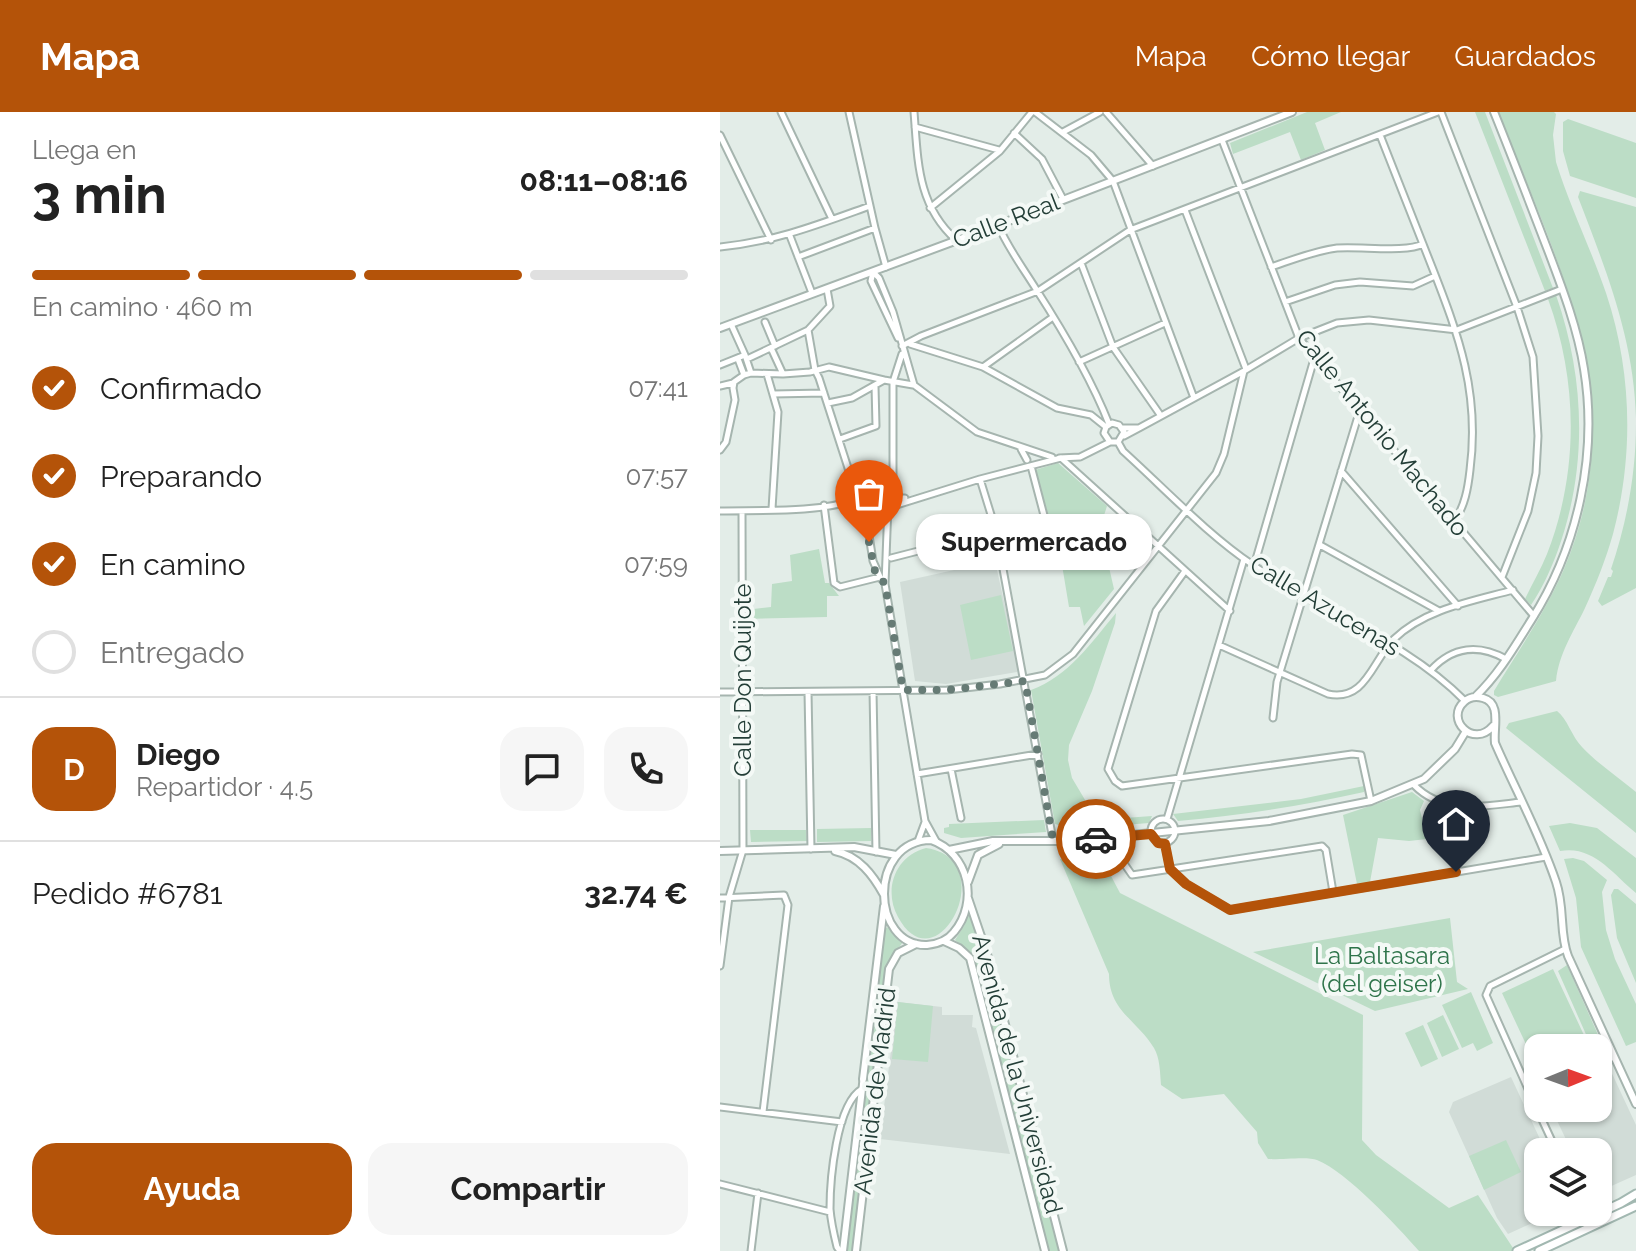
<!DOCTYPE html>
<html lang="es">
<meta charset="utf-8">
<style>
:root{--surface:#fff;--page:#f6f6f6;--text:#222;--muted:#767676;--line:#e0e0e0;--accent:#b45309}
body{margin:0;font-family:Raleway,sans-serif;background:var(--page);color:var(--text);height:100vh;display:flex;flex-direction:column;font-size:30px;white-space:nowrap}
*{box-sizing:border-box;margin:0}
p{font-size:26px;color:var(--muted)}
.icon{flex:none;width:44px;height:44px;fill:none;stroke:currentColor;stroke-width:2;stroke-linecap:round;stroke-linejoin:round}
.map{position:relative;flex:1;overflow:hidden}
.drawer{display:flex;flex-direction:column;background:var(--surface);width:720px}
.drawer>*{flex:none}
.needle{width:52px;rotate:89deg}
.buttons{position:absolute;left:804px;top:922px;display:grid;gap:16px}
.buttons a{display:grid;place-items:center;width:88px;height:88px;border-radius:16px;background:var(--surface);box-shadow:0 2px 6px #0004;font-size:40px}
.pin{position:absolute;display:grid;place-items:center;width:68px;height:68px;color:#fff;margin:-82px -34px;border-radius:50% 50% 50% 0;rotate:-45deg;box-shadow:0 0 8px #0007}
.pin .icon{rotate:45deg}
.courier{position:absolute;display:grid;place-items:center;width:80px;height:80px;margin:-40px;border:6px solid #b45309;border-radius:50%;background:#fff;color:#222;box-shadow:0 2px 10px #0007}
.bubble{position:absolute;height:56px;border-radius:24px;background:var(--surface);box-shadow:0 2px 6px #0004;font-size:26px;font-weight:700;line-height:56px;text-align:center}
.headline em{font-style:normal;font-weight:700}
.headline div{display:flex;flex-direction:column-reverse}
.headline{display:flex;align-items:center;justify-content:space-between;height:136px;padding:0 32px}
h1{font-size:52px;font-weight:700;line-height:60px}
.bar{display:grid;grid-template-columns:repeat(4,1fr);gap:12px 8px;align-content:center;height:96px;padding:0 32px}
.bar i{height:10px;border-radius:6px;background:var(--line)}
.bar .selected{background:var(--accent)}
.bar p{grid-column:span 4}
.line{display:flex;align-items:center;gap:20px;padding:0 32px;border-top:2px solid var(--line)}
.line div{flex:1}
.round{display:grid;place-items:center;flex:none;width:84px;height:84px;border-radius:24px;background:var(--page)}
ol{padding:0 32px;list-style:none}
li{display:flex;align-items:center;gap:24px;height:88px}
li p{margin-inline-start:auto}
li .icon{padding:8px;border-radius:50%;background:var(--accent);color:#fff;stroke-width:4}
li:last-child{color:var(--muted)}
li i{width:44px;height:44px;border:4px solid var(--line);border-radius:50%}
.cta{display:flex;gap:16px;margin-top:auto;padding:16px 32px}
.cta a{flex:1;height:92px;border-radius:24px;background:var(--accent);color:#fff;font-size:32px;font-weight:700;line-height:92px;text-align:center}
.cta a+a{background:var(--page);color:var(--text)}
header{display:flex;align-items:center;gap:48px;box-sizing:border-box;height:112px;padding:0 40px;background:var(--accent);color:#fff}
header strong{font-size:38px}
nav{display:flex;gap:44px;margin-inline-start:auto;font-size:28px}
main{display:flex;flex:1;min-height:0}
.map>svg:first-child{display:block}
</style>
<header>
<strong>Mapa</strong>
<nav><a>Mapa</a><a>Cómo llegar</a><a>Guardados</a></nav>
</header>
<main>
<section class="drawer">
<div class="headline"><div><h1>3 min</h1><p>Llega en</p></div><em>08:11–08:16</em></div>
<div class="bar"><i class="selected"></i><i class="selected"></i><i class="selected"></i><i></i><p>En camino · 460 m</p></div>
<ol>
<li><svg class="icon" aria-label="check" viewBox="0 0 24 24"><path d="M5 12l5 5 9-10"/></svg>Confirmado<p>07:41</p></li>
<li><svg class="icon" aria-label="check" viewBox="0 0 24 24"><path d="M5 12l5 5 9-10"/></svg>Preparando<p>07:57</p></li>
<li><svg class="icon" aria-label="check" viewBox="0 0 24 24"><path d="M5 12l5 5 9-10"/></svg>En camino<p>07:59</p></li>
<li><i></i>Entregado</li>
</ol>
<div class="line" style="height:144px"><b class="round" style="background:var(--accent);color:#fff">D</b><div><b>Diego</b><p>Repartidor · 4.5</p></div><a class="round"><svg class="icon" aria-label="chat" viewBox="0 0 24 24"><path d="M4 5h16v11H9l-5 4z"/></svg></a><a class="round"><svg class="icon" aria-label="phone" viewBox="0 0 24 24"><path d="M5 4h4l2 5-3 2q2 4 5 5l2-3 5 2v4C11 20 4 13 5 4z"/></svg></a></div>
<div class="line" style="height:104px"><div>Pedido #6781</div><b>32.74 €</b></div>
<div class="cta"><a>Ayuda</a><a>Compartir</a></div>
</section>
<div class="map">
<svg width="916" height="1139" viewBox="0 0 916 1139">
<rect width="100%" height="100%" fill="#e3ede8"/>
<path fill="#d1dcd7" d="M275 449 299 557 297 560 226 572 195 569 180 470Z
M177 890 222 895V903H253L252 915 256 916 290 1042 160 1027Z
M888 953 916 1013V1063L878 1080V1040H852L831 996H878V958Z
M791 965 826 1040H818V1100H836L788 1122 777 1106 729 1000 733 990Z"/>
<path fill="#bcddc6" d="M587 0H621L595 11 605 38 581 48 570 20 513 42 510 31Z
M755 0H765L833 176 825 179Z
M778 0H834L836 2 833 23 836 50C850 95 871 137 886 181 912 259 914 343 893 422 886 447 876 472 865 496 853 521 839 541 836 569L778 585 774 583V579C798 539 825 501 844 457 914 292 838 152 778 0Z
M848 7 916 31V86L850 64 843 39V10Z
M860 79 916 95V306C914 227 886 158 858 85Z
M836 183C865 266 868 355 838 438 831 457 822 477 811 493L805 487C812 472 821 457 827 442 859 360 858 269 828 187Z
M916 311V476L882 494 878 489 888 465H891L893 459 891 457C907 410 916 361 916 311Z
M338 351 387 394 380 416 394 477 364 514 360 495H349L340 441 329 428 332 416 315 358Z
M99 437 105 471H109L119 484H107V505L25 507V498L51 495 52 472 72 469 70 443Z
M281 483 293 539 251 548 240 493Z
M396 501 395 511 372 579 349 633 348 648 352 666 377 708 432 704 429 711 355 717 335 712 311 578C349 564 371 531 396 501Z
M837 599C847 606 852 625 862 635 878 652 898 665 916 680V721L786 616 789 611Z
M644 674V680C582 694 521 703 458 709L453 702 581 687Z
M692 680 704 689 700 698 707 727 689 729 658 726 650 770 637 772 623 703Z
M324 708 326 720 241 726 224 721V716L229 715V712Z
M850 711 877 716 916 746V781C892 761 873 733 840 739L829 714Z
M151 716V729L97 730V717Z
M86 718 87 729 31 730 30 718Z
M206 736C283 747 217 877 178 805 163 778 175 744 206 736Z
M380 743 400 781 643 903 642 1028 656 1043 729 1096 758 1083 795 1139H699C677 1114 627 1060 597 1048 588 1044 560 1048 548 1047L538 1031 537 1020 504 982 462 987 441 973C440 960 440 946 434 936 417 908 389 899 389 862L340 747Z
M853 746 864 749 887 768 882 780 886 818 895 847 916 892V930L906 934 861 835 856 786 844 747Z
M894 777H898L916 792V871L897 826 891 783Z
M250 795 339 1139H328L251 841 235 828 244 814Z
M730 806 737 870 748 877 655 899 533 840Z
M170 814 183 830 166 853 133 1139H126L163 818Z
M847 853 887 943 878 948V936H872L838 859Z
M833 857 870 936H818V958L782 881Z
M751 880 773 931 757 939 753 931 742 936 722 893Z
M178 890 213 894 208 950 172 947Z
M723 903 739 937 722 945 707 911Z
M703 913 718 947 701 955 685 921Z
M786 1028 801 1060 764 1078 749 1044Z"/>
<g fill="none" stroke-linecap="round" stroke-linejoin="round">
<g stroke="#a6b5af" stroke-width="9">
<path id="minor" d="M61 0 112 107
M129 0 155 116 166 155
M194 0C198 49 197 93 236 128
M315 0 371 43 393 69 474 286
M386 0 433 54
M721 0 797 195 813 245 818 324 816 361 808 399 782 465
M195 15 279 38
M343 20 380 0
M294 21 322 47 343 87
M0 23 51 128
M660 23C677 67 695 111 712 155 739 224 760 281 750 358 748 376 745 394 734 410
M502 28 579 226 814 504
M210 96 280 39 312 0
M465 98 526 257
M278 113C288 136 303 156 316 177 343 219 371 266 389 312
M70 124 92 181
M0 135C57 129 97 113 150 94
M78 145 155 116
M361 151 393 235 441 304
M551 155C572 148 594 139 617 136 640 134 686 141 703 132
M153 160 159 166 173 200 194 273 257 320 332 345
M153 160 151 169 178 226
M565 190 615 173 640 170 693 174 715 164
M45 210 55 234
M11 212 25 243
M88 218 95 258 99 266 138 387
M190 232 263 255 337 296 371 303 386 315
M182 234 201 224 318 179 410 118 718 0
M51 236 63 262
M27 247 88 218 110 194 107 177
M359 250 445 211
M0 253 25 243 31 261 24 263 18 247
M263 255 333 205
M31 261 63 262 90 260 109 255 164 268
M47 262 58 300 52 397
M0 274 13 271
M53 282 104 281
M108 291 132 286 164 268 193 273
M402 316H419L404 324
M419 316 524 259 579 226 617 211 649 208 737 218 842 177
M120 327 156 314 155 274
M390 330 384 321 386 315 392 311 399 313 404 320 398 330
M398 330 403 339C444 376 488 423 533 453 602 501 685 528 745 589
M301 337 307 348
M0 338 6 330 15 288 13 276 14 270 24 263
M339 346 360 345 390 330H398
M341 346 510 499
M621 359 738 494
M260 367 276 419 333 728
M170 386 173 378V270L182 242
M164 387 168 393 165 472 205 709 216 729
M144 391 153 449 161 467
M144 391 155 385 185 386
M104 393 114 471 120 475 160 465
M167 396 260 367 341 346
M145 398 152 403 167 398
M0 399C42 398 99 401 138 387
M600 433 719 499
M171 446 276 419 315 425 325 420 326 411 311 354
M534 454 594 247
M465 459 436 499 388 657 395 669 402 674 632 642 641 643 651 689
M499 533 608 582C646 590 652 549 674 527 705 497 753 489 793 478
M711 558C733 534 759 532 786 547
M153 579 156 740
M0 580 227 578 280 572 325 563 353 542 496 361 504 342 524 259
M88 580 91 737
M553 606 557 570 639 301
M231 657 241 706
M197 662 318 642
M694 673C723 703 764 694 801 690
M431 719a12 12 0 1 1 24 0a12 12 0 1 1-24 0Z
M447 707 524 447
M198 729 205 710
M445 732 450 757 466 772 510 798 826 745
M403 750 412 763 602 734 606 738 613 780
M0 786 64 783 68 793 43 1000
M0 854 9 785 23 738 22 399
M878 952 894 945
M818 982 812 986 766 883 770 874 845 837
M812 986 837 1040
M0 995 122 1010
M0 1072 110 1100
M31 1139 38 1081
M120 1139 117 1135C114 1123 111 1110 110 1097 110 1069 116 992 142 977L143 967"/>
</g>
<g stroke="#a6b5af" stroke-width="10">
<path id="tertiary" d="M0 216 278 113 572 0
M755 585C779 562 795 534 812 507 858 434 878 342 864 257 858 218 843 178 829 141 811 94 793 47 774 0
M773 614C753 637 725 607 744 590 749 585 756 584 763 586 782 591 773 616 775 631 795 677 820 722 836 770 845 796 839 821 848 844L916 992
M211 728C249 741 259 790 234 820 227 829 218 832 207 833 151 835 147 729 211 728Z
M229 738 273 729H354L549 709 651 689 704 667 735 637 746 619
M0 739 134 735 176 743
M115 739C139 744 153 763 164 783
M248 770 258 743 279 732
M248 786 267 842 343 1139
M224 829 239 836 250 846 325 1139
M143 967 164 794
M123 1139 142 977
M136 1139 169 857 178 841 196 832"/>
</g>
<g stroke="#a2b8b1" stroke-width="11">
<path id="secondary" d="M797 1139 901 1091 916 1082
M819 1139 916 1094"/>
</g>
<use href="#minor" stroke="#fff" stroke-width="5"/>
<use href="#tertiary" stroke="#fff" stroke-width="6"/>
<use href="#secondary" stroke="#fff" stroke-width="7"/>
</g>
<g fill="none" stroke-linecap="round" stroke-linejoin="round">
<path stroke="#667b75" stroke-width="8" stroke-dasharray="0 14.4" d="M149 430 155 459 165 472 183 578H227L305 569 333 728 376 727"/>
<path stroke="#b45309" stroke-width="10" d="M376 727 431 722 438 731 445 732 450 757 466 772 510 798 736 760"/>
</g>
<g text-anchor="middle" stroke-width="8" stroke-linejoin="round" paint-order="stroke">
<g font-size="24" fill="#233e37" stroke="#f4f9f6">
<text transform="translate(286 109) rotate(-21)" y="8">Calle Real</text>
<text transform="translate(662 321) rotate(51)" y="8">Calle Antonio Machado</text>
<text transform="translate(605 494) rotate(31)" y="8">Calle Azucenas</text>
<text transform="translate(23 568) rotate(-90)" y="8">Calle Don Quijote</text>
<text transform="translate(297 962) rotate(75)" y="8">Avenida de la Universidad</text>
<text transform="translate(155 979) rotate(-83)" y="8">Avenida de Madrid</text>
</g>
<g font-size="24" fill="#2e744a" stroke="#f4f9f6">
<text x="662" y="852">La Baltasara<tspan x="662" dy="28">(del geiser)</tspan></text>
</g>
</g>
</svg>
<div class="buttons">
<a><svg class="needle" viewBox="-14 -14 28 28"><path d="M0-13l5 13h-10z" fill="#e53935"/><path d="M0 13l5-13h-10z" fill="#767676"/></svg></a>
<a><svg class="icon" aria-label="layers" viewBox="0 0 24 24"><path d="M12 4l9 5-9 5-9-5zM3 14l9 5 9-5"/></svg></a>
</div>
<div class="pin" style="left:149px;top:430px;background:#ea580c"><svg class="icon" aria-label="bag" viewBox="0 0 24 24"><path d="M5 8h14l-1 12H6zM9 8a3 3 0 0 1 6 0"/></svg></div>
<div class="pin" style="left:736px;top:760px;background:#1f2937"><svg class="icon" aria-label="home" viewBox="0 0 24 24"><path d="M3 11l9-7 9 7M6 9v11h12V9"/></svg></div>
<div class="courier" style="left:376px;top:727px"><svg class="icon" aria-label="car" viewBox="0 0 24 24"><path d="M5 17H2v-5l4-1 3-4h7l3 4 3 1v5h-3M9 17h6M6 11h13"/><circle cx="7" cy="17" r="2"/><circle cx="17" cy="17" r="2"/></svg></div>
<div class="bubble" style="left:196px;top:402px;width:236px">Supermercado</div>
</div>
</main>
